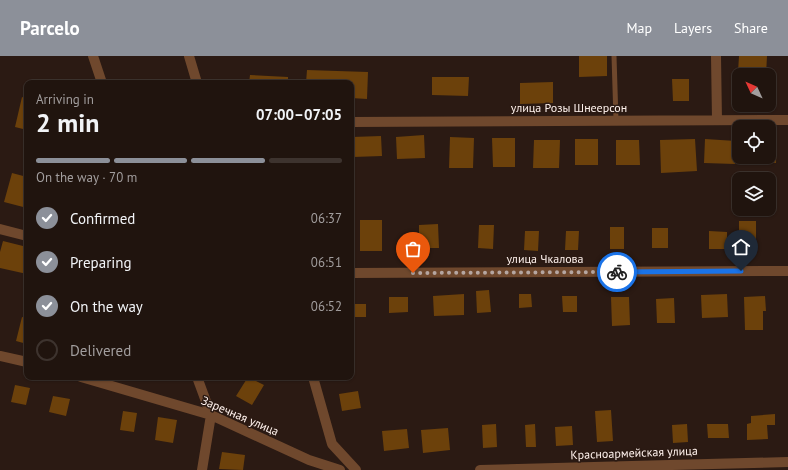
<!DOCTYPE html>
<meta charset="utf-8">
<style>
:root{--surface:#20140e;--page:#281d17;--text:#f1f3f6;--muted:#a29e9e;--line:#3d332e;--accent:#8c9099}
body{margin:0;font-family:"PT Sans",sans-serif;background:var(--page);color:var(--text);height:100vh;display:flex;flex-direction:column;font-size:15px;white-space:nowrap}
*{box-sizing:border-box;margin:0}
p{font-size:13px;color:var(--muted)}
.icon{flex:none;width:22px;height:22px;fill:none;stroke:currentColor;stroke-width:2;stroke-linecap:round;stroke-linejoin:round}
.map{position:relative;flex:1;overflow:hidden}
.side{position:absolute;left:24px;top:24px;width:330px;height:300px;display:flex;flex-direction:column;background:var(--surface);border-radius:8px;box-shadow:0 1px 3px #0004,0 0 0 1px var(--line)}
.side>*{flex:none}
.needle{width:26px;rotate:314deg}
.buttons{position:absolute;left:732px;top:12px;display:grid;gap:8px}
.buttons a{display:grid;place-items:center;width:44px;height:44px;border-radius:8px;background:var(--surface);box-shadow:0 1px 3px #0004,0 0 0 1px var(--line);font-size:20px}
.pin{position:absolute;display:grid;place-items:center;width:34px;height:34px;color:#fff;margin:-41px -17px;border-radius:50% 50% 50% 0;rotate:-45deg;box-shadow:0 0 4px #0007}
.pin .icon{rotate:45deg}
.courier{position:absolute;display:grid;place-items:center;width:40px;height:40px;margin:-20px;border:3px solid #1a73e8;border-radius:50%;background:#fff;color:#222;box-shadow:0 1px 5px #0007}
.summary em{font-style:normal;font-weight:800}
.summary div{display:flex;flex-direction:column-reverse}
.summary{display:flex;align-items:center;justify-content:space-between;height:68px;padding:0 12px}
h1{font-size:26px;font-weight:800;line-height:30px}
.bar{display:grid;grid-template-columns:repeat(4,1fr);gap:6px 4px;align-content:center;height:48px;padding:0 12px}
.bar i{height:5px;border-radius:3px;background:var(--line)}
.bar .selected{background:var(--accent)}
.bar p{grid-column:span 4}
ol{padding:0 12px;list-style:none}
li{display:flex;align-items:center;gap:12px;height:44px}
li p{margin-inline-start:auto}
li .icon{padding:4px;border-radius:50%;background:var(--accent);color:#fff;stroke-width:4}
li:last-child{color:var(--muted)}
li i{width:22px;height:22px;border:2px solid var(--line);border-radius:50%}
header{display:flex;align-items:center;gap:24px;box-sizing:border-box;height:56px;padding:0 20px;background:var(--accent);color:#fff}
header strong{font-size:19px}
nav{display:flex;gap:22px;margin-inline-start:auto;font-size:14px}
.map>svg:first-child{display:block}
</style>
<header>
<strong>Parcelo</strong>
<nav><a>Map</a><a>Layers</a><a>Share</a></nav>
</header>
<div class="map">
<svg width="788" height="414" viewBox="0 0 788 414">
<rect width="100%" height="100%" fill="#2b1a13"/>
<path fill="#6c410b" d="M579 0H607V20L579 21Z
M739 0H767L766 19H739V32H737Z
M307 14 368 16 367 43 351 42V27H306Z
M250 19 288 21V27H249Z
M432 21H469L468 40 432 39Z
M672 23H689V45H673Z
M553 26V47L520 48V27Z
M22 41 27 43V74L15 71Z
M424 79 425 102 397 103 396 81Z
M381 80 382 100 353 101 352 81Z
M450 81 474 82 473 112H449Z
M769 81 777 82 776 107 749 106V101H769Z
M492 82H515V111H493Z
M575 83H598V109H575Z
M695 83 697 115 661 117 660 84Z
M705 83 736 85 735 108 704 107Z
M534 84H560L559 112H533Z
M616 84H639L640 109H616Z
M12 117 27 121V152L4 146Z
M360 164H382V195H360Z
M739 165H756V195H739Z
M438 168 439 192H419V169Z
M479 169H494L493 193 478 192Z
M610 171H624V193H610Z
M652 172H668V192H652Z
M525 175H539L538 195 524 194Z
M566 175H579L578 194H565Z
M709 175 727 176V193H709Z
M3 185 27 191V218L0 212V196Z
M489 234 491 256 477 257 476 235Z
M464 238V259L434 260 433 240Z
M519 238H531L532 251 519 252Z
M727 238 728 261 702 262 701 239Z
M562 240H577V256H563Z
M765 240 766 255H763V274H745L744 241Z
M389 241H408V256L389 257Z
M611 241H629L630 269 612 270Z
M674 242 675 267H657L656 243Z
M351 248H366V261H351Z
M22 261 27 262V288L16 285Z
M248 321 264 329 252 349 236 340Z
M15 329 30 332 26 349 11 346Z
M358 335 361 352 342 355 339 338Z
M53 340 70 343 66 360 49 356Z
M611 354 613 385 597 386 595 355Z
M123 355 137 357 134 376 120 374Z
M775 358V369H767L768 383 747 384V368L751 367V360Z
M158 361 177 364 173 387 155 384Z
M496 368 497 391 483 392 482 369Z
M535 368 536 391H526L525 369Z
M687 368 688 386 673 387 672 369Z
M707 368H728L729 382H708Z
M572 370 573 389 556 390 555 371Z
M448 372 450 394 423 397 421 374Z
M407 373 409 392 384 395 382 375Z
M222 396 245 399 243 414 219 413Z"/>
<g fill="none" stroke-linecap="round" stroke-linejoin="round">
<path stroke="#6f482d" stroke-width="5" d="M614 0 616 64"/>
<path stroke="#6f482d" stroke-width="10" d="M93 0 102 27
M189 0 197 27
M716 0 717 64
M351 66 788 64
M0 173 27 180
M351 217 788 215
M0 300 27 306
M81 321 211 359 309 404 340 414
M197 321 211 359 202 414
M313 321 332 388 356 414
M480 414 788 406"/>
</g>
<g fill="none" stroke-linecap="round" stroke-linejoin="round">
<path stroke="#b5a6a1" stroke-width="4" stroke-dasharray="0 7.2" d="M413 217 617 216"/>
<path stroke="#1a73e8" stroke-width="5" d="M617 216 741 215"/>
</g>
<g text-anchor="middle" stroke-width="3" stroke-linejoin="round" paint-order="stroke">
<g font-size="12" fill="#fff2ed" stroke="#2b1a13">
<text x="569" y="56">улица Розы Шнеерсон</text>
<text x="545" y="207">улица Чкалова</text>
<text transform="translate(240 360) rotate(23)" y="4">Заречная улица</text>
<text transform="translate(634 397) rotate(-2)" y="4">Красноармейская улица</text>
</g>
</g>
</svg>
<div class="buttons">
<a><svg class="needle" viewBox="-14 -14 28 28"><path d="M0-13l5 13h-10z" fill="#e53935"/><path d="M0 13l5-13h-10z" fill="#a29e9e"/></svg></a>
<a><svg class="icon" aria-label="locate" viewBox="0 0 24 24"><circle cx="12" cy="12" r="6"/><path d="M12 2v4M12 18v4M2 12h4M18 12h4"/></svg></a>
<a><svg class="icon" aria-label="layers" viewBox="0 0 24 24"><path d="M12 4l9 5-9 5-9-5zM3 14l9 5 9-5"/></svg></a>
</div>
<div class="pin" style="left:413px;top:217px;background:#ea580c"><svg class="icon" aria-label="bag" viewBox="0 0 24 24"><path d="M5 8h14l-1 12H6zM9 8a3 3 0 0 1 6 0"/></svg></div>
<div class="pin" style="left:741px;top:215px;background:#1f2937"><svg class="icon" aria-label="home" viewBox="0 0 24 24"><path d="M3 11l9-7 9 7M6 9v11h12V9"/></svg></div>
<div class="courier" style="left:617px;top:216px"><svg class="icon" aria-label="bike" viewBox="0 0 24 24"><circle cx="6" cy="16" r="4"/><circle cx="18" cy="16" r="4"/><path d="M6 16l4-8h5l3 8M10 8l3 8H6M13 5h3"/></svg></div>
<section class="side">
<div class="summary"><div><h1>2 min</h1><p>Arriving in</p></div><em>07:00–07:05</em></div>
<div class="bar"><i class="selected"></i><i class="selected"></i><i class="selected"></i><i></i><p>On the way · 70 m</p></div>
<ol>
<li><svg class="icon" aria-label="check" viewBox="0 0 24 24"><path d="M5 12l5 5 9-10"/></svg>Confirmed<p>06:37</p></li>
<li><svg class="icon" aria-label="check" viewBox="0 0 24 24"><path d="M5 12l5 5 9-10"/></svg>Preparing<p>06:51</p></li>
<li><svg class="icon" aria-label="check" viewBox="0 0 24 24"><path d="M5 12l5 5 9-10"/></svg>On the way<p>06:52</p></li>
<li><i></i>Delivered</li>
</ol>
</section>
</div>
